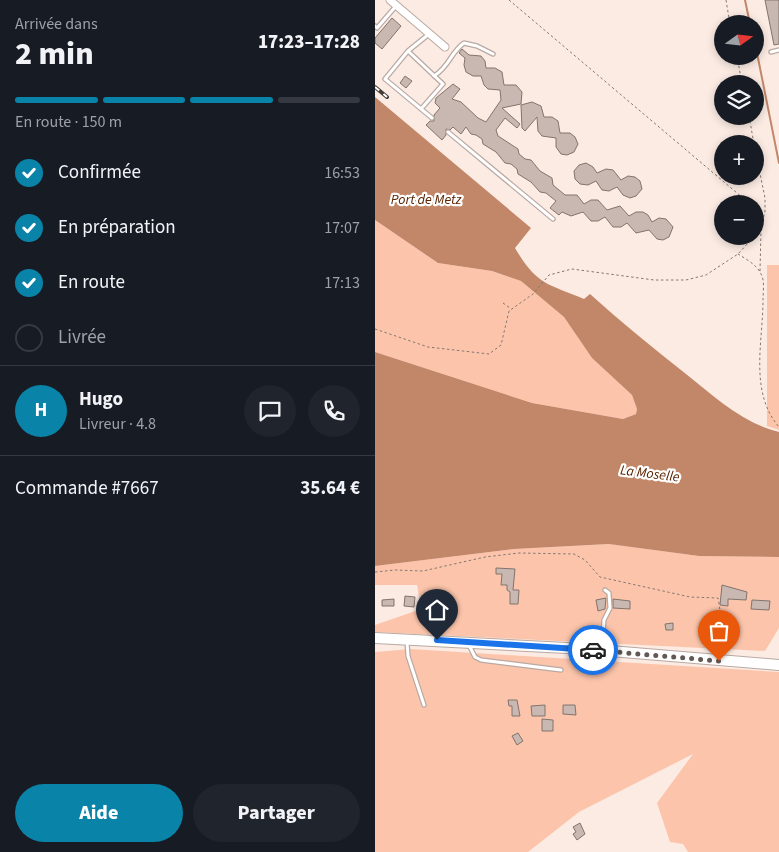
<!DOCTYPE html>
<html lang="fr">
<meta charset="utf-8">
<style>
:root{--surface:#171b24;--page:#20242c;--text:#f1f3f6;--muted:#9ea1a6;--line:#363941;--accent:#0983a8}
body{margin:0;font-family:"Source Sans 3",sans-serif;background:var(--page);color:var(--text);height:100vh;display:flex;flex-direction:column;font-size:19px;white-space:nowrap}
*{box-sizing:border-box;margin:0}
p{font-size:16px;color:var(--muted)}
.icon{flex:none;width:28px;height:28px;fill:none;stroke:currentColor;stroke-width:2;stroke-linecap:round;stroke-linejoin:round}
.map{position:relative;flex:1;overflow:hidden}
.details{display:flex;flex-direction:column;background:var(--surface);width:375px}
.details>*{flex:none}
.needle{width:32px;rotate:75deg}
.controls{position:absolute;left:339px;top:15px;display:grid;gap:10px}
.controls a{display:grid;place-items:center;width:50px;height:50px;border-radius:50%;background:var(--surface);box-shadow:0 2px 8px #0003;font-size:25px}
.pin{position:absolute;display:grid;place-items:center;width:42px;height:42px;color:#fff;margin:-51px -21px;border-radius:50% 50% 50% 0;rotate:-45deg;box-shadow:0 0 5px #0007}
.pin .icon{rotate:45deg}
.courier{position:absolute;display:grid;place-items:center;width:50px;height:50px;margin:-25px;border:4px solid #1a73e8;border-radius:50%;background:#fff;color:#222;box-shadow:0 1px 6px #0007}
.headline em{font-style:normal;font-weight:800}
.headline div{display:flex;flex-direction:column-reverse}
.headline{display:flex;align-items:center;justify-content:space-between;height:85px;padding:0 15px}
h1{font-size:32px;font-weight:800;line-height:38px}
.bar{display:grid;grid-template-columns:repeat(4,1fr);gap:8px 5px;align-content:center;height:60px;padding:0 15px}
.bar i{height:6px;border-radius:4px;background:var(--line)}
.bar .active{background:var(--accent)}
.bar p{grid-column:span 4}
.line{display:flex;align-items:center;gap:12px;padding:0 15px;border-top:1px solid var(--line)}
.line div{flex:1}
.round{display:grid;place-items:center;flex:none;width:52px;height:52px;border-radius:26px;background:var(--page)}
ol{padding:0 15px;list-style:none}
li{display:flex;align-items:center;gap:15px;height:55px}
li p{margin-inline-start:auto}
li .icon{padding:5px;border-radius:50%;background:var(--accent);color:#fff;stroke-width:4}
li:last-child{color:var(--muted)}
li i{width:28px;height:28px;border:2px solid var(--line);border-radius:50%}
.action{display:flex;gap:10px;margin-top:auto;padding:10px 15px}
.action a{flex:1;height:58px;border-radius:30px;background:var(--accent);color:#fff;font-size:20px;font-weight:800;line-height:58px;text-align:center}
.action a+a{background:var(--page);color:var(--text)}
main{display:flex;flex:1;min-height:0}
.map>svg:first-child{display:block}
</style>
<main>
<section class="details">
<div class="headline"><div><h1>2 min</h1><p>Arrivée dans</p></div><em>17:23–17:28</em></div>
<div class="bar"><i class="active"></i><i class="active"></i><i class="active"></i><i></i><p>En route · 150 m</p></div>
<ol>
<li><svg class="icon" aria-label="check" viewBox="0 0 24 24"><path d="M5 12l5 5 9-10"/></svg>Confirmée<p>16:53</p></li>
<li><svg class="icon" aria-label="check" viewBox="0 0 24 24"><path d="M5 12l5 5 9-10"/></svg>En préparation<p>17:07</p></li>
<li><svg class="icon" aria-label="check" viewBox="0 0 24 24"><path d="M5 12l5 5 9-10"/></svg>En route<p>17:13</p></li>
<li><i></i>Livrée</li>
</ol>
<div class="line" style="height:90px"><b class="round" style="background:var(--accent);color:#fff">H</b><div><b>Hugo</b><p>Livreur · 4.8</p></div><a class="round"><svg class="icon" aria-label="chat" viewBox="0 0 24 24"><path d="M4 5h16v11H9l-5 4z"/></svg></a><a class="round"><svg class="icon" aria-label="phone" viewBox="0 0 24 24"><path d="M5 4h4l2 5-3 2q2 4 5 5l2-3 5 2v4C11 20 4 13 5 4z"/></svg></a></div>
<div class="line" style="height:65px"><div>Commande #7667</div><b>35.64 €</b></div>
<div class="action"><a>Aide</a><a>Partager</a></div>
</section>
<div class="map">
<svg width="404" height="852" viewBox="0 0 404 852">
<rect width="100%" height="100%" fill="#fbebe3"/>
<path fill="#fcc5ab" d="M0 220 63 263 117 271 146 281 189 317 217 358 257 395 262 409 261 414 248 419 157 403 0 352Z
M392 265H404V430L392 426Z
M235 544 324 556 404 557V628L390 651 0 632V625L46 609 42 585H0V566L139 549Z
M36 649 404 672V852H313L308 844 295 842 282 803 318 754 204 812 153 852H0V652Z"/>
<path fill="#c28668" d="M0 97 156 228 140 248C162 285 171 283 209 299L215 294C246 322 278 348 311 374 340 397 367 423 404 432V557L324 556 234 544 139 549 0 566V352L157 403 248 419 261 414 262 409 257 395 217 358 189 317 146 281 117 271 63 263 0 220Z"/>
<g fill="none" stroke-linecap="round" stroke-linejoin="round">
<path stroke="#c28668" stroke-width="2" d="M370 0 375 24
M380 43 404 163"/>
</g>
<path fill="#c8b8b1" stroke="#82736c" d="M390 0H404V44L399 45Z
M17 18 26 26 7 49 0 43V38Z
M87 49 94 55 106 56 110 61 111 68H120L127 72 129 85H141L147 92 146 104 127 108 145 124 142 128 130 118 121 130 123 136 143 149 144 154 150 159 156 160 165 171 177 178 178 185 190 195H202L209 204 216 200H223L232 210 245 206 254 216 261 212H268L273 215 277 222 284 218 291 219 298 227 294 237 288 240 282 239 274 230 261 233 252 223 246 227H238L230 217 223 221H216L208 212 196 216 187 212 184 215 175 208 181 201 171 193 165 192 156 182 143 174 142 169 136 164 130 163 121 152 108 144 107 139 101 135 96 134 91 127 86 134 78 127 75 130 71 129V135L67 140 51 125 55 121H59V115L65 108 60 103 61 98 78 84 85 89 77 99 86 102 103 118 111 122 126 100 125 90 113 89 109 85 106 76H98L91 72 89 65 90 58 84 53Z
M30 76 37 81 31 88 25 83Z
M157 102 166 106 169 117H177L183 121 185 133H195L200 137 203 144 199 152 192 155 186 154 181 147V138L167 136 163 131 162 117 150 131 147 128 146 105Z
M211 163 218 167 222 173 231 169 238 170 246 180 253 176 260 177 265 181 267 189 261 196 255 198 248 195 242 187 234 191 227 190 221 181 213 185 205 184 200 179 199 171 204 165Z
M121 568 140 569 138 590H144L143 604H135V592L132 590V585H126L127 574H121Z
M347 585 372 592 371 600 353 599V606L345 605Z
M30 596 40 597 39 607 29 606Z
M231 598 230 609 223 611 221 600Z
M19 599V606H7V600Z
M238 599 255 601V609L238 608Z
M377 600 395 601 394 610 376 609Z
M298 623V630H291L290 624Z
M133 700H142L145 716H137V706H134Z
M170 705V716H157L156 706Z
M188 705H200L201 715 188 714Z
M167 719 178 720V731H167Z
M143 733 148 741 142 745 137 736Z
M205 823 210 834 202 840 198 834 201 832 198 827Z"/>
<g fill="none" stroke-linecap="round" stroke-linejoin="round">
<g stroke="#b9a9a2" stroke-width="5.5">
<path id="service" d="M0 26 2 28 21 6
M54 34 33 51 10 79 57 118
M33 51 68 84 46 109
M396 52 404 50
M59 76C75 66 75 53 89 43L102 46 118 54
M73 132 178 219
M32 642 33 656 49 705
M94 645 100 657 106 660 186 670
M227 648 229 620 235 608 234 593 230 590"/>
</g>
<g stroke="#b9a9a2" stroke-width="9">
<path id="minor" d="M15 0 70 47"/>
</g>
<g stroke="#b9a9a2" stroke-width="12">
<path id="secondary" d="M0 638 211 649 404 665"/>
</g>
<path stroke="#827773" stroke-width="1" stroke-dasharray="2.5 2.5" stroke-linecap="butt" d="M134 0 375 204
M351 0 355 24
M362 56 367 84
M374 116 379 144
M380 210 388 220
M363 254C371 259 382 265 386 274 390 281 388 292 388 300 388 342 374 392 404 427
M385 271 386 230
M128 303 135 308
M0 329 53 347 114 354 126 345 134 311 158 294 174 275 197 269 279 280H311L331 275 363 254 386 229 390 211V198L380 149
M0 572 20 570 48 571 110 557 144 553 199 554 210 560 225 577 315 597 343 598C347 618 345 632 354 651"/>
<use href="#service" stroke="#fff" stroke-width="3"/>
<use href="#minor" stroke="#fff" stroke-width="7"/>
<use href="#secondary" stroke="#fff" stroke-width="10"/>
<g stroke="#443c39" stroke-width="4">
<path id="rail" d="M0 87 12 97"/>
</g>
<use href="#rail" stroke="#fff" stroke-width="2" stroke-dasharray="5.5" stroke-linecap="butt"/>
</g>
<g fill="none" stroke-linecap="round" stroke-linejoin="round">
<path stroke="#625955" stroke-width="5" stroke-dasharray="0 9" d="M218 650 344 661"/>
<path stroke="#1a73e8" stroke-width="6" d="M62 640 218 650"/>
</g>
<g text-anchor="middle" stroke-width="4.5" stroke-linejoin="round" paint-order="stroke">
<g font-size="14" font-style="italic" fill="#5b2300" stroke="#fff">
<text x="51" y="204">Port de Metz</text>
<text transform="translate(275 473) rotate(7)" y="5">La Moselle</text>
</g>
</g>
</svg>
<div class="controls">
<a><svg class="needle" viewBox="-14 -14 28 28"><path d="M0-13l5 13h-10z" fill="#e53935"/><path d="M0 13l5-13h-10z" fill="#9ea1a6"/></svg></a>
<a><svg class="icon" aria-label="layers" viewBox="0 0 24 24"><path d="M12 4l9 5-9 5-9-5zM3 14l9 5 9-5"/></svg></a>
<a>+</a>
<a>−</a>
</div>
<div class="pin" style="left:344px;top:661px;background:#ea580c"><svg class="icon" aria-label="bag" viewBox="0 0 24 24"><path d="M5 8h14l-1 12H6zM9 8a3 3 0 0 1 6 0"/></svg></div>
<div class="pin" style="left:62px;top:640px;background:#1f2937"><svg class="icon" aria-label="home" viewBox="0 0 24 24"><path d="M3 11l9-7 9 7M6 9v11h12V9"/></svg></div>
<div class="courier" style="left:218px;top:650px"><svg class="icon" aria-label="car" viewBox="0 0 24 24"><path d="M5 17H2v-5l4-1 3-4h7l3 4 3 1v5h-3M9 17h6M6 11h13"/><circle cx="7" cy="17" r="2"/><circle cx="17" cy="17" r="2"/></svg></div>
</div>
</main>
